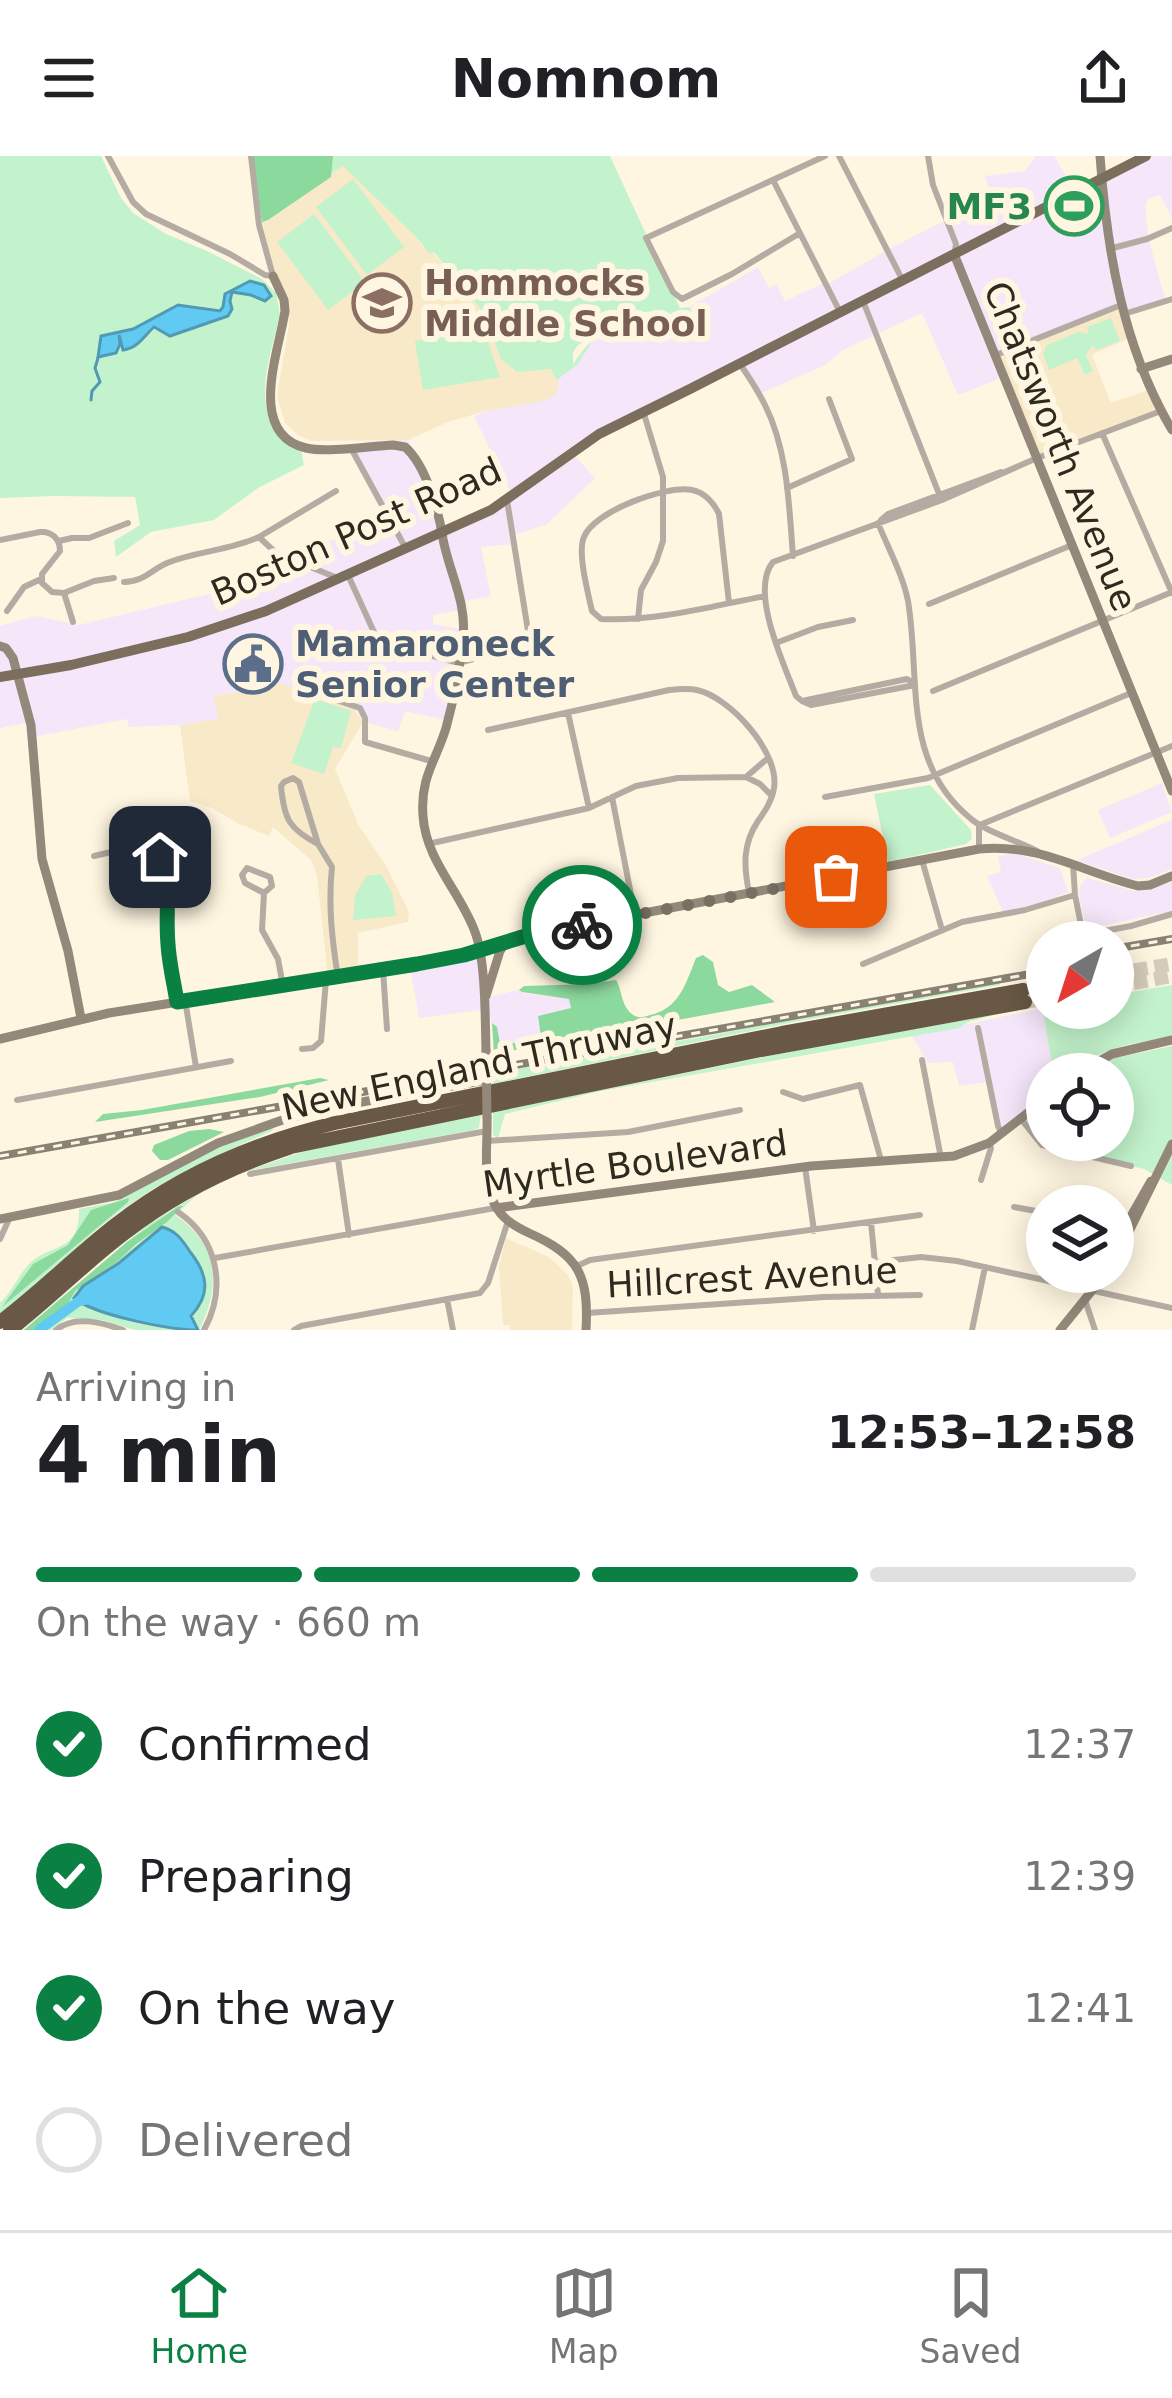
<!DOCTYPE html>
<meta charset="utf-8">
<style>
:root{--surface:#fff;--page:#f6f6f6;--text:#202124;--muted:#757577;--line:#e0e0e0;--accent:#0b8043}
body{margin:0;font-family:"DejaVu Sans",sans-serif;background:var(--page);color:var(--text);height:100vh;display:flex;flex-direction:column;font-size:45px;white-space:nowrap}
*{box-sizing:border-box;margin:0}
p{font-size:39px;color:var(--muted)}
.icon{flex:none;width:66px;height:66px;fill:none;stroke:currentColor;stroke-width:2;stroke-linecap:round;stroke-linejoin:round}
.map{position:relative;height:1174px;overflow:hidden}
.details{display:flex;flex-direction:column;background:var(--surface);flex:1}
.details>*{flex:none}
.needle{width:78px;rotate:219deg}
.fabs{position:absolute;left:1026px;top:765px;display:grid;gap:24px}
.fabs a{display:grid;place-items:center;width:108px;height:108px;border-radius:50%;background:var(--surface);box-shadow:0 6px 30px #0003;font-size:60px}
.pin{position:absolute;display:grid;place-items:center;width:102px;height:102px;color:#fff;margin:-51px;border-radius:24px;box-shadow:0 6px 18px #0006}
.courier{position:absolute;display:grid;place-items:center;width:120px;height:120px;margin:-60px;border:9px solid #0b8043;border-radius:50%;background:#fff;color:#222;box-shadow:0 3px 15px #0007}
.overview em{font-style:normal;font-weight:700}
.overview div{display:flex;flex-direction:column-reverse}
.overview{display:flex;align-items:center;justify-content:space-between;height:204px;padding:0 36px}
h1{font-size:78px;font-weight:700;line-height:90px}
.bar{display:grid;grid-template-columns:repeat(4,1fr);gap:18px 12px;align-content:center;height:144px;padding:0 36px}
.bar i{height:15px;border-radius:9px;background:var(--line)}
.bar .active{background:var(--accent)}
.bar p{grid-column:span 4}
ol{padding:0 36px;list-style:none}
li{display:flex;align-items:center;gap:36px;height:132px}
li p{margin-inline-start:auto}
li .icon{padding:12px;border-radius:50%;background:var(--accent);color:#fff;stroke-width:4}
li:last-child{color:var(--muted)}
li i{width:66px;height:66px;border:6px solid var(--line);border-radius:50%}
header{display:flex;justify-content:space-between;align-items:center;height:156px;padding:0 36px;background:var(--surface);font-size:54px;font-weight:700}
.tab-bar{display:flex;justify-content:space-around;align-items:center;height:168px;border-top:3px solid var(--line);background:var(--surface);font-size:33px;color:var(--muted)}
.tab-bar a{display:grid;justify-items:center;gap:6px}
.tab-bar .active{color:var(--accent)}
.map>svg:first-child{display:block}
</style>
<header><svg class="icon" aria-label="menu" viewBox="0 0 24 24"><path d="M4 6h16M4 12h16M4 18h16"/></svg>Nomnom<svg class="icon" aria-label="share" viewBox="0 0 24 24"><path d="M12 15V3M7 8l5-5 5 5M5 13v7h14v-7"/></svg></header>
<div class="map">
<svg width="1172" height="1174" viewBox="0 0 1172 1174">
<rect width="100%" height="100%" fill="#fff6e1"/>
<path fill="#f5e6fa" d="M1036 0H1054L1075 36 1144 0H1172V62L1160 39 1149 43 1145 48 1148 80 1165 143 1122 157 1006 220 958 239 922 157 843 194 825 209 762 237 741 207 650 250 574 299 595 322 547 368 511 380 512 388 481 391 491 440 464 445 465 453 433 459V468L468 475 451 565 405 555 398 575 363 566 357 555 250 534 214 540 219 563 180 569 129 571 127 563 27 582 25 567 0 572V470L36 460 79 469 230 433 288 407 315 390 387 366 348 293 368 285 408 284 425 316 444 372 478 358 511 337 474 260 559 229 557 224 578 208 593 184 632 167 661 171 669 183 698 168 689 151 758 111 769 132 776 128 785 145 826 126 828 128 889 93 991 41 985 20 1025 15Z
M1162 627 1172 656 1110 682 1098 654Z
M1172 664V713L1149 722 1131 723 1077 704Z
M1017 698 1060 712 1068 736 1043 746 1003 756 987 720 1001 716 998 700Z
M1087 722 1134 735 1148 734 1172 726V755L1086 773 1079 739 1080 729Z
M477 797 484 842 519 834 523 837 569 843 571 852 538 860 541 882 538 886 526 887 499 888 497 871 492 867 488 853 419 862 410 811Z
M1042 852 1054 918H1047V936L999 976 986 926 959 930 953 906 928 907 912 880Z"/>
<path fill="#f8e9c8" d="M343 9 416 81 423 91 433 96 483 156 501 203 543 214 552 213 559 229 556 237 547 244 482 256 448 266 408 284 311 285 298 279 285 267 277 240 289 168V149L274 115 262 66Z
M1120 150 1129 182 1092 199 1111 247 1148 234 1159 255 1038 300 998 199Z
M269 523 353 552 363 566 335 613 359 670 385 708 409 756 408 766 358 777V815L328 820 317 720 311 704 273 671 269 680 237 667 212 652 190 645 180 569 218 563 214 540 250 534Z
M506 1082 549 1101 567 1118 573 1130 572 1174H510V1169H503L499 1110Z"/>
<path fill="#c3f3cc" d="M0 0H101L121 42 133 57 166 78 207 95 262 123 276 137 280 158C273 191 252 245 277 274 283 282 293 287 301 293L304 309 258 332 214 364 151 376 116 401 114 385 140 369 135 341 53 340 0 342Z
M333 0H610L680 152 689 151 706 184C694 165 689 163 667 158 628 149 609 170 577 190L573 197V209C594 172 636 148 677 165 688 169 694 172 701 180L696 174H687L669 183 661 171 632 167 593 184 578 208 557 224 551 213 517 216 501 203 483 156 434 96 429 97 416 81 343 10 330 18Z
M353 23 404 91 367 119 316 51Z
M314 58 365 126 328 154 277 86Z
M1111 162 1120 185 1096 194 1093 189 1086 199 1093 215 1085 219 1077 202 1049 214 1043 198 1047 189 1078 176 1089 178 1087 171Z
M483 172 500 221 423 234 415 185Z
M315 543 351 555 341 592 333 591 324 618 291 607Z
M930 629 971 674 972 683 966 688 888 706 874 638Z
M381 718 392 737 396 760 353 764 355 740 366 720Z
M999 826 1000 829 799 865 492 928 493 915 691 883 850 852Z
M1172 829V881C1150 885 1126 887 1105 896 1086 903 1075 918 1054 918L1042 852H1113V839Z
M998 858 968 866 959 872 601 935 505 958 498 982 493 979V956L818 890Z
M1172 890V1029L1144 1013 1042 989 1023 967 1047 948V984H1113V918H1085L1115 902Z
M481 958 479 972 469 975 247 1015 313 992Z
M274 970 272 975C217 999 162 1023 114 1060 74 1090 41 1130 0 1159V1147C13 1135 18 1119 30 1107 51 1087 80 1097 79 1053L115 1046 204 997Z
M198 1038 175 1059C218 1088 222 1130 199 1174L191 1163 199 1151 158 1072 119 1107 83 1130 75 1142C97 1162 154 1165 183 1174H135L102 1164 67 1162 51 1174H23L147 1069Z"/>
<path fill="#8cd99e" d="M251 0H333L331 21 268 64 262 66Z
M703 799 713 806 718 829 729 836 752 829 775 846 494 898 492 867 497 871 500 888 538 886 541 881 538 860 571 852 569 843 522 836 519 834 524 830 591 828 616 824C622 833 621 850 632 858 638 863 644 861 650 859 679 853 686 827 696 802Z
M320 922 329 924 260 941 95 966 103 958 142 954Z
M209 973 224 976 168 1004H160L152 995 154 989 189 975Z
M129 1042 128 1046 2 1151 33 1108 68 1089 91 1054Z
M179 1050H183L167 1066 136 1088 117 1106 75 1135 68 1148 60 1155 33 1174H24L127 1086Z"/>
<path fill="#60caf3" stroke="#519ab4" stroke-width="3" d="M250 125 264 129 271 140 265 145 251 139 232 136 230 145 232 153 228 160 170 180 154 171C144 180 138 192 123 194L119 179 120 188 116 197 98 201 101 180 133 173 178 149 220 155 223 151 225 138Z
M162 1071C177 1075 182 1084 191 1097 208 1119 211 1138 191 1160L198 1174C170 1174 94 1159 74 1142L83 1130 119 1107Z"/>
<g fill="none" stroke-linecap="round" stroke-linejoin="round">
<path stroke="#519ab4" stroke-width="3" d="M91 244 92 235 100 226 95 212 98 202"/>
<path stroke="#60caf3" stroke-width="10" d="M39 1174 79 1145 89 1143"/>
<path stroke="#d5cdba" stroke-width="14" stroke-dasharray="14 7" stroke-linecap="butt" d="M1113 818 1172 808
M1113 831 1172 820
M1023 834 1047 830
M1025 846 1047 842"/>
<path stroke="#b4aca2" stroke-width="6" d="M108 0 133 46 146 58 230 98 265 119 273 120
M251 0 259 69 273 120
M839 0 903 125
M928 0 933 29 956 88 955 95
M773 24 839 154
M800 77 732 118 682 143 673 136 646 82 825 0
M1109 93 1147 83 1172 72
M863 145 941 343
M1124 158 1172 143
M996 199 1121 149
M740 208C749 221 758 235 765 249 788 295 789 350 793 400
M1102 277 1172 437
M352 294 405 391
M787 332 852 303 829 243
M881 364 888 358 1001 316
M878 367C888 392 903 419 908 445 921 523 901 605 970 662 984 675 1018 685 1037 695
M259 381 336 335
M0 384 40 376C52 375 60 383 60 395L42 418V427L52 436 64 437
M59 385 72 382H89L128 367
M348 419 378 485 459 507 523 489 529 481 507 344
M124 426C143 426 151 414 167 407 196 395 229 395 259 381L276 397 335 421
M64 437 94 425 114 422
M64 437 73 466
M729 447 719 358C714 347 704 336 692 334 666 329 594 355 584 381 577 396 588 437 592 455L601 463C655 466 712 450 765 440
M929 448 1072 389
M7 455 24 431 41 423
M638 463 641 434 656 406 663 385V321L644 258
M776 487 818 471 853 464
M303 533 360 552 365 562V586L431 605
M933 535 1172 436
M802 545 796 540C784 508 749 435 773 406L942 344 1037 302 1161 255
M802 545 907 523 915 528
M802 545 811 549 915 529
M568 557 589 652
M488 574 669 534C678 533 689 532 697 534 730 541 780 597 774 632 772 645 765 655 758 665 742 689 744 711 749 737
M746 621 768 602
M293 622 299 626 318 688C289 673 284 663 281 630L284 626Z
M612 641 635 759
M825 641 928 622 1131 537
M982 668 1172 590
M318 688 332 711C328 749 332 783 338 822
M428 688 589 652 636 630 678 622 746 621 760 628 772 640
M979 693V669
M94 700 150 687C177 714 165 754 168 788 169 808 174 827 177 846
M922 704 942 774
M1073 708 1075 739 1083 779 1131 770 1172 758
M247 712 270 721 272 730 264 737 245 727 242 719Z
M264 737 262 774 278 803 283 830
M863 808 962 766 1025 754 1075 739
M383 814 387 873
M185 844 196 911
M978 872 998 970 1002 978
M302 893 313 892 321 885 326 824
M922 904 941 1002
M783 936 803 943 860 929 881 1004
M17 944 231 905
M1021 963 1042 989 1131 1010
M487 985 628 976 740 954
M338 1003 349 1079
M805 1011 814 1075
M250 1018 487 975
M981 1024 991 992 989 987
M1014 1051 1047 1057
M178 1056C218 1083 227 1132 204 1174
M871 1066 878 1139
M1113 1068 1127 1073
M0 1083 10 1061
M215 1102 495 1052
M876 1106 921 1101 957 1105 1172 1152
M577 1110 590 1104 920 1059
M447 1143 453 1174
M1085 1144 1095 1174
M587 1157 824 1141 920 1139
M56 1174C74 1159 101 1166 123 1174
M294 1174 301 1170 480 1137 488 1127 508 1065
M972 1174 985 1111"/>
<path stroke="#93887a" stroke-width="9" d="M1100 0C1107 96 1123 191 1172 274
M954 98 1172 635
M273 120 284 144 285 155C279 195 246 278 306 292 327 297 370 290 393 289L405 291C426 309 439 356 443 383 449 416 467 446 463 481 460 511 454 543 446 572 436 605 420 621 423 660 426 705 460 735 475 776 486 805 485 863 486 895
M1141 213 1172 203
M0 490 6 492 13 502 31 569 42 703 68 795 81 862
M486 840 500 795 507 784
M0 883 109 857 417 808 464 798 529 779 979 693C1039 687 1082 716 1138 730L1150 729 1172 720
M1077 918 1112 898 1172 884
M487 961C488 987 482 1023 494 1047 501 1062 514 1070 529 1077 579 1099 589 1120 586 1174
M496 1052 811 1010 954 1000 989 987 1047 942
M0 1063 119 1039 218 987 288 962 345 949 486 924
M1113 1092 1151 1025
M1113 1108 1172 988
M1060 1174 1107 1116"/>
<path stroke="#7c6e5d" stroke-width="10" d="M0 521 71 509 188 481 266 455 491 354 599 278 690 233 1146 0"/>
<path stroke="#685845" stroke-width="14" d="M0 1166C40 1136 75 1100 115 1069 180 1018 255 986 335 967L782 877 1023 834
M10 1174C50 1143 85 1107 125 1077 175 1038 231 1011 291 991L761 894 1025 846"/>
<g stroke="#888273" stroke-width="8">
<path id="rail" d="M1113 793 1172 783
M0 1000 1047 815"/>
</g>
<use href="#rail" stroke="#fff6e1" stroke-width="3" stroke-dasharray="9" stroke-linecap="butt"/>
<path stroke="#93887a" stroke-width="9" d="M486 895 487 961"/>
</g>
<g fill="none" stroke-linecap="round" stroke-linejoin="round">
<path stroke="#777164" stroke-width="12" stroke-dasharray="0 21.6" d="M582 769 836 721"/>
<path stroke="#0b8043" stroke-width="15" d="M160 701C172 731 165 757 168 788 169 807 174 827 177 846L417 808 464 799 529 779 582 769"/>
</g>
<defs>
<g id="stadium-ring" transform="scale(3)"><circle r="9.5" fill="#fff6e1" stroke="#2e9e5b" stroke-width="1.5"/><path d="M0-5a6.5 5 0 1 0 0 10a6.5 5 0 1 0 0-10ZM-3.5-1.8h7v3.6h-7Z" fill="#2e9e5b"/></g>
<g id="school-ring" transform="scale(3)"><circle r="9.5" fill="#fff6e1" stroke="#8d6e63" stroke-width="1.5"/><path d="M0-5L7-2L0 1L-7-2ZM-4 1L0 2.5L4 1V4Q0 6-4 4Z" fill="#8d6e63"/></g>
<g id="civic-ring" transform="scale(3)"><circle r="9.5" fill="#fff6e1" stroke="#5c6f8a" stroke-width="1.5"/><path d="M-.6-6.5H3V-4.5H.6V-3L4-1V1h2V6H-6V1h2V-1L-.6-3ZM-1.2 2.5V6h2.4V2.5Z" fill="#5c6f8a"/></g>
</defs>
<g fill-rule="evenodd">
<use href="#stadium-ring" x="1074" y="50"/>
<use href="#school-ring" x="382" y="147"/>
<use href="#civic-ring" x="253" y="508"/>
</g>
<g text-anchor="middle" stroke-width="12" stroke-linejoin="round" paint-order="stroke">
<g font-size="36" font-weight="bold" fill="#27864d" stroke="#fff6e1" text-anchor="end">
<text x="1032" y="63">MF3</text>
</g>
<g font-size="36" font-weight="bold" fill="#785e54" stroke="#fff6e1" text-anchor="start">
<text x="424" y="139">Hommocks<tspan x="424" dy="41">Middle School</tspan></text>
</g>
<g font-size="36" fill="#2e2a20" stroke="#fff6e1">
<text transform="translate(1061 290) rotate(68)" y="13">Chatsworth Avenue</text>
<text transform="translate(356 375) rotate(-24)" y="13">Boston Post Road</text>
<text transform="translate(479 910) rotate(-12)" y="13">New England Thruway</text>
<text transform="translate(635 1007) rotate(-8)" y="13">Myrtle Boulevard</text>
<text transform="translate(752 1121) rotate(-3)" y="13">Hillcrest Avenue</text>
</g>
<g font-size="36" font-weight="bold" fill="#4e5e75" stroke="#fff6e1" text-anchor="start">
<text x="295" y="500">Mamaroneck<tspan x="295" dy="41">Senior Center</tspan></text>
</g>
</g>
</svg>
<div class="fabs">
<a><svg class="needle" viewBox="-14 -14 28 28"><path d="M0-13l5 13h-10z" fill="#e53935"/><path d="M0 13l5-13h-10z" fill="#757577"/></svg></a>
<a><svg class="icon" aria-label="locate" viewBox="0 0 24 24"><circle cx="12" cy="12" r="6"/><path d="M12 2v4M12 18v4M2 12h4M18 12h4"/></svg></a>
<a><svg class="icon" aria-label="layers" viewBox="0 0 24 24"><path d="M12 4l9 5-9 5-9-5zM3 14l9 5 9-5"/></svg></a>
</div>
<div class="pin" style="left:836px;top:721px;background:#ea580c"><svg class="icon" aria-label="bag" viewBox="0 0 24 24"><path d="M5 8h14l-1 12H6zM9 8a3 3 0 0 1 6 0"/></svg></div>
<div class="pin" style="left:160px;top:701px;background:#1f2937"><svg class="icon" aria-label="home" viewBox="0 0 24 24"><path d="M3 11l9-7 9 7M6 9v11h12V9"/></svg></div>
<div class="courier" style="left:582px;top:769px"><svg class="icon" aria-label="bike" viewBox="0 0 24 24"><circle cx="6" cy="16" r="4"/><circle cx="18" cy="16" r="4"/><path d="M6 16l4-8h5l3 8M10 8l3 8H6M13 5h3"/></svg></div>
</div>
<section class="details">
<div class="overview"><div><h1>4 min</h1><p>Arriving in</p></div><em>12:53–12:58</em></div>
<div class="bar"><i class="active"></i><i class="active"></i><i class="active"></i><i></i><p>On the way · 660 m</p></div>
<ol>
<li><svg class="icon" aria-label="check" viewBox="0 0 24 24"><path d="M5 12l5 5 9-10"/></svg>Confirmed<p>12:37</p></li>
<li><svg class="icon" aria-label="check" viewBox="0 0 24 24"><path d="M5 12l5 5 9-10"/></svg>Preparing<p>12:39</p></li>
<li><svg class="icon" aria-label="check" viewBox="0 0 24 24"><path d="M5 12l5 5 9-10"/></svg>On the way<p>12:41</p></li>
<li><i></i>Delivered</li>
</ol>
</section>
<nav class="tab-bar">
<a class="active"><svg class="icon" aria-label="home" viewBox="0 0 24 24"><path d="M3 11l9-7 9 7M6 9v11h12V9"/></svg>Home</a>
<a><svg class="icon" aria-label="map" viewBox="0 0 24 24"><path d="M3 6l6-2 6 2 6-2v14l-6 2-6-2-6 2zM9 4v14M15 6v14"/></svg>Map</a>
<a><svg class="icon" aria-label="saved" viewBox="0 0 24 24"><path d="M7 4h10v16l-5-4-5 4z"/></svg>Saved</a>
</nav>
